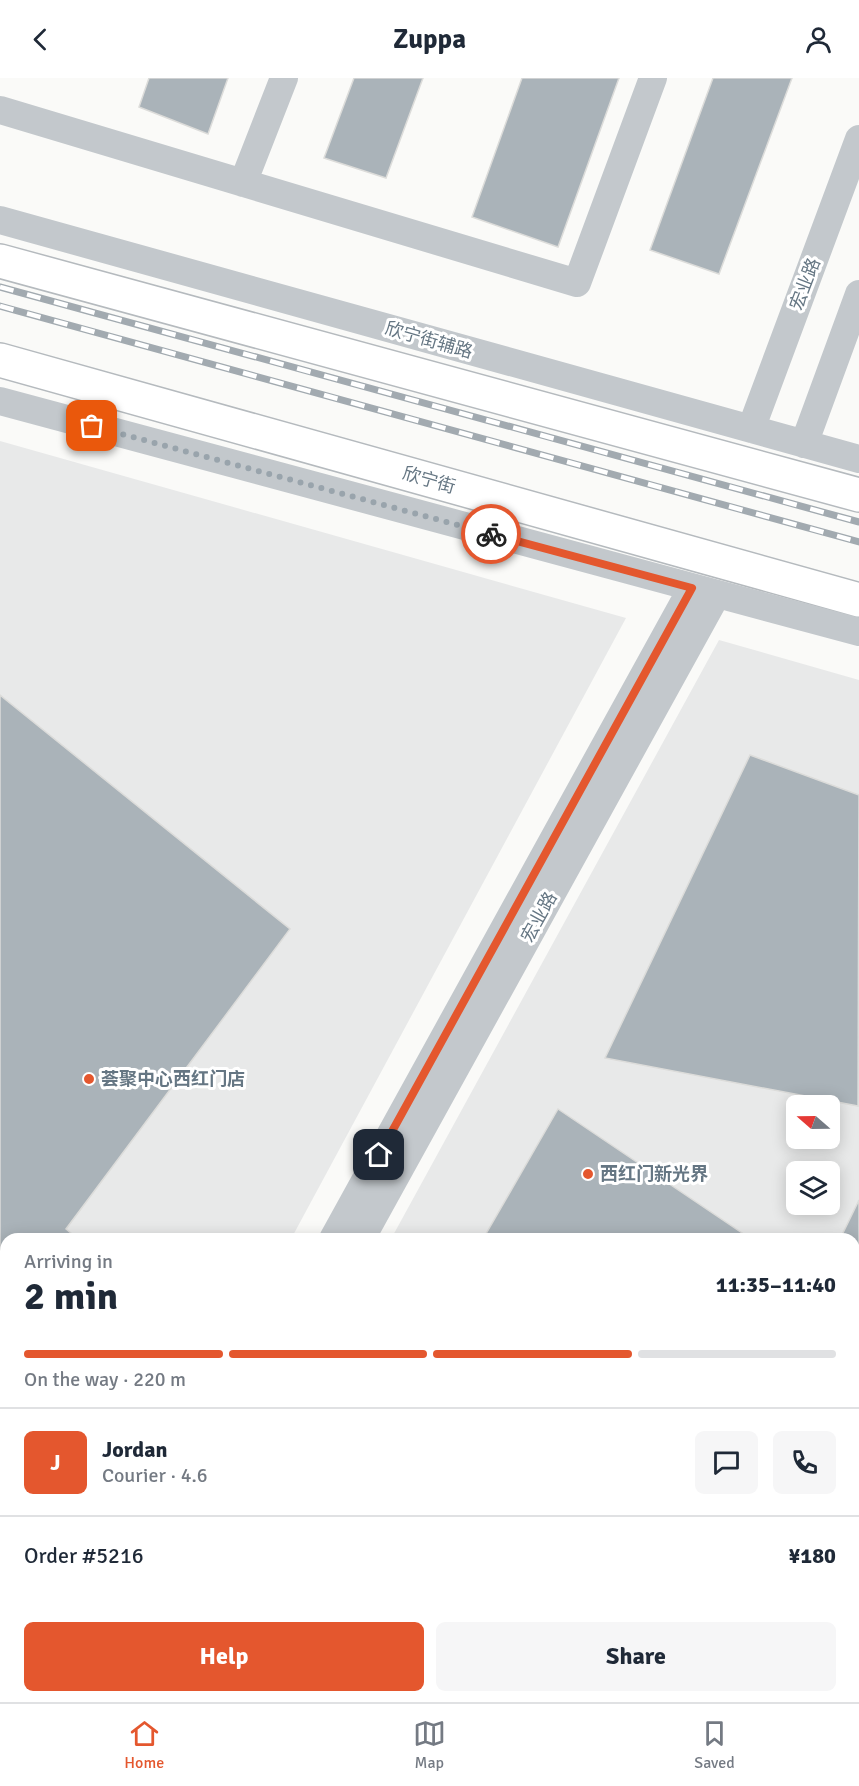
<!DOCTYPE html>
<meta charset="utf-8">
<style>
:root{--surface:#fff;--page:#f6f6f7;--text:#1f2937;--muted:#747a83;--line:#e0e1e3;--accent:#e4572e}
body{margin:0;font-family:Signika,"Noto Sans SC",sans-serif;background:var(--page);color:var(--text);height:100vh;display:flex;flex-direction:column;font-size:22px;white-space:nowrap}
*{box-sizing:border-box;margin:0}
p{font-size:20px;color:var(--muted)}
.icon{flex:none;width:33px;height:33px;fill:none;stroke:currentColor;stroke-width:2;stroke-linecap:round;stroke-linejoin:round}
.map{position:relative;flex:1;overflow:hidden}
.drawer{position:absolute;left:0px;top:1155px;width:860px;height:470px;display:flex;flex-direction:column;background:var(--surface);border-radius:18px 18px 0 0;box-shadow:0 3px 15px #0003}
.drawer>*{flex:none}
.needle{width:39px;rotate:290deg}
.fabs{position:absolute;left:786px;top:1017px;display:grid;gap:12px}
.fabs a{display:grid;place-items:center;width:54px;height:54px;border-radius:9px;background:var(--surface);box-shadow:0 3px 15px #0003;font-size:30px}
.pin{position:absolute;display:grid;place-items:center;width:51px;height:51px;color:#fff;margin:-26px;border-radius:12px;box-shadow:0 3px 9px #0006}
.courier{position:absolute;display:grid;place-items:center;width:60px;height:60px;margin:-30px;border:4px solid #e4572e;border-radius:50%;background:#fff;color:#222;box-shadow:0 2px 8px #0007}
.summary em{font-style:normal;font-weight:700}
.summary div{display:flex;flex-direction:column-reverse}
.summary{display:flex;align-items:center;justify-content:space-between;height:102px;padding:0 24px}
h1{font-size:39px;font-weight:700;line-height:45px}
.bar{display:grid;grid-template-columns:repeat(4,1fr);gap:9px 6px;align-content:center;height:72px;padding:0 24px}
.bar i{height:8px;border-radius:4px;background:var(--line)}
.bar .on{background:var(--accent)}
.bar p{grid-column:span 4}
.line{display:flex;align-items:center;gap:15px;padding:0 24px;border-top:2px solid var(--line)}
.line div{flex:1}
.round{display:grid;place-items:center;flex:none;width:63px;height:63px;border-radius:9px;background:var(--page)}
.button{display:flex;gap:12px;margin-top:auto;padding:12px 24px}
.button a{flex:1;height:69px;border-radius:9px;background:var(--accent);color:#fff;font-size:24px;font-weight:700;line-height:69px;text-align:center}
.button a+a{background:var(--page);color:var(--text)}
header{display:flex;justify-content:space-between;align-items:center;height:78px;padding:0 24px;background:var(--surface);font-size:27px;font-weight:700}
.tab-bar{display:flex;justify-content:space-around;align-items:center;height:84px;border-top:2px solid var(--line);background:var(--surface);font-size:16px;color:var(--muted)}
.tab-bar a{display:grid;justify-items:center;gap:3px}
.tab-bar .on{color:var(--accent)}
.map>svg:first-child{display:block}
</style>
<header><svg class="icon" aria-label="back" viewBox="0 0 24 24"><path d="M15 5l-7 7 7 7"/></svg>Zuppa<svg class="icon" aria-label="person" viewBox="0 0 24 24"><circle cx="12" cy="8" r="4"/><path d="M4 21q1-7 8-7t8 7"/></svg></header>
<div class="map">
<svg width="859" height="1624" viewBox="0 0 859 1624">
<rect width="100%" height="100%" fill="#fafaf8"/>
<path fill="#e8e9e9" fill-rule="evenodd" d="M0 363 626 540 291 1161H6V1618L45 1619 42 1624H6L0 1622Z
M719 562 859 602V1624H174L172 1619 854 1618V1161H391ZM796 1028H830V1060H796ZM796 1094H830V1126H796Z"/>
<path fill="#aab3b9" stroke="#dcdcda" stroke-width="1.5" d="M149 0H228L208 56 139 29Z
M354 0H423L386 100 324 80Z
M522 0H619L558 169 472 139Z
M713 0H792L719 196 650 172Z
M0 617 290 851 66 1151 78 1161H6V1352L0 1346Z
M750 677 859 717 858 1028 605 980Z
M558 1031 751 1161H483Z
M859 1122V1213L854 1209V1161H840Z
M854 1494 859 1495V1621L853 1618Z
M363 1618H687L686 1624H368Z"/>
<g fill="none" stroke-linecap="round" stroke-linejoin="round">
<g stroke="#b5babe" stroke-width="36">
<path id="major" d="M0 183 859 417
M0 282 859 522"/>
</g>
<path stroke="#c3c8cc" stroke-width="28" d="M0 32 577 205 653 0
M243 105 284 0
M0 142 859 381
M0 323 859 554
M751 351 859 61
M804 366 859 216
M333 1161 692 510
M361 1161 717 516
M77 1624 80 1618
M106 1624 109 1618"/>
<use href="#major" stroke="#fff" stroke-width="33"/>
<g stroke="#a2aab0" stroke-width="7">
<path id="rail" d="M0 209 859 444
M0 228 859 464"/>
</g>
<use href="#rail" stroke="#fff" stroke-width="4.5" stroke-dasharray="14" stroke-linecap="butt"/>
</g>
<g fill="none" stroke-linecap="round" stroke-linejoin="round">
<path stroke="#99a4ac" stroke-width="6" stroke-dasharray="0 10.8" d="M92 348 491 456"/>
<path stroke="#e4572e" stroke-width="8" d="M379 1077 692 510 491 456"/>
</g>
<g fill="#e4572e" stroke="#fff" stroke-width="2">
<circle cx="89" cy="1001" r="6"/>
<circle cx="588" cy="1096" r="6"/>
</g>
<g text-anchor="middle" stroke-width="6" stroke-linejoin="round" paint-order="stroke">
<g font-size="18" fill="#657683" stroke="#fff">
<text transform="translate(805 206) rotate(-69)" y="6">宏业路</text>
<text transform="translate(429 262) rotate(16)" y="6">欣宁街辅路</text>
<text transform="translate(429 402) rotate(16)" y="6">欣宁街</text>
<text transform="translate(539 839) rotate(-61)" y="6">宏业路</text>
</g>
<g font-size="18" font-weight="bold" fill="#657683" stroke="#fff" text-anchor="start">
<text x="101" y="1007">荟聚中心西红门店</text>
<text x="600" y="1102">西红门新光界</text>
</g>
</g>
</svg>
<div class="fabs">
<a><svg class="needle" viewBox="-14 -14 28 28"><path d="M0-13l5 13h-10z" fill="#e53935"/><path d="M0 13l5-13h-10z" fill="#747a83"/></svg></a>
<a><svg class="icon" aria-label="layers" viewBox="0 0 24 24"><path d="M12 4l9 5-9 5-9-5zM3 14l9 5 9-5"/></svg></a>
</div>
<div class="pin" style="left:92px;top:348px;background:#ea580c"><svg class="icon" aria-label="bag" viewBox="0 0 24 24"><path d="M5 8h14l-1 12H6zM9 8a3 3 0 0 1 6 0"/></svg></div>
<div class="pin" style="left:379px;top:1077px;background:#1f2937"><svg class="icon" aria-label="home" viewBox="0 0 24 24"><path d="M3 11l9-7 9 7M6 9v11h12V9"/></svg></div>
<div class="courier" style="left:491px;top:456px"><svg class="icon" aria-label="bike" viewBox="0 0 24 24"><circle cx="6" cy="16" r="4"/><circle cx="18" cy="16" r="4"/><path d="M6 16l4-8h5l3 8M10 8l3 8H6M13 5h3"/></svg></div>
<section class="drawer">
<div class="summary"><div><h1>2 min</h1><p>Arriving in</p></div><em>11:35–11:40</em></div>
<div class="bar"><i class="on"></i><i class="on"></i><i class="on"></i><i></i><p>On the way · 220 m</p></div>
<div class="line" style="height:108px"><b class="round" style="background:var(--accent);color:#fff">J</b><div><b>Jordan</b><p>Courier · 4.6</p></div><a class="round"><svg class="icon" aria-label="chat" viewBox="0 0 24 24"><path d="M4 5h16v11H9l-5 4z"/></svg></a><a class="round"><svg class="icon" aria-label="phone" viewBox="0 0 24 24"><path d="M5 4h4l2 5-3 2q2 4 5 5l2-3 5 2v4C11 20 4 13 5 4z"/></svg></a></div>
<div class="line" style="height:78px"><div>Order #5216</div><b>¥180</b></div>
<div class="button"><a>Help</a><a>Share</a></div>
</section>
</div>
<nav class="tab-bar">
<a class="on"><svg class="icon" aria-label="home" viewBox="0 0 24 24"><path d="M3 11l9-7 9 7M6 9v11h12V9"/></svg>Home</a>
<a><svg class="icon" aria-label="map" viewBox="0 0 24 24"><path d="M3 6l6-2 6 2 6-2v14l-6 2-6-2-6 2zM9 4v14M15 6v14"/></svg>Map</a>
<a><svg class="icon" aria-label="saved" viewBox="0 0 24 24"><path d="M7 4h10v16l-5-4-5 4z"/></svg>Saved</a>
</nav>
